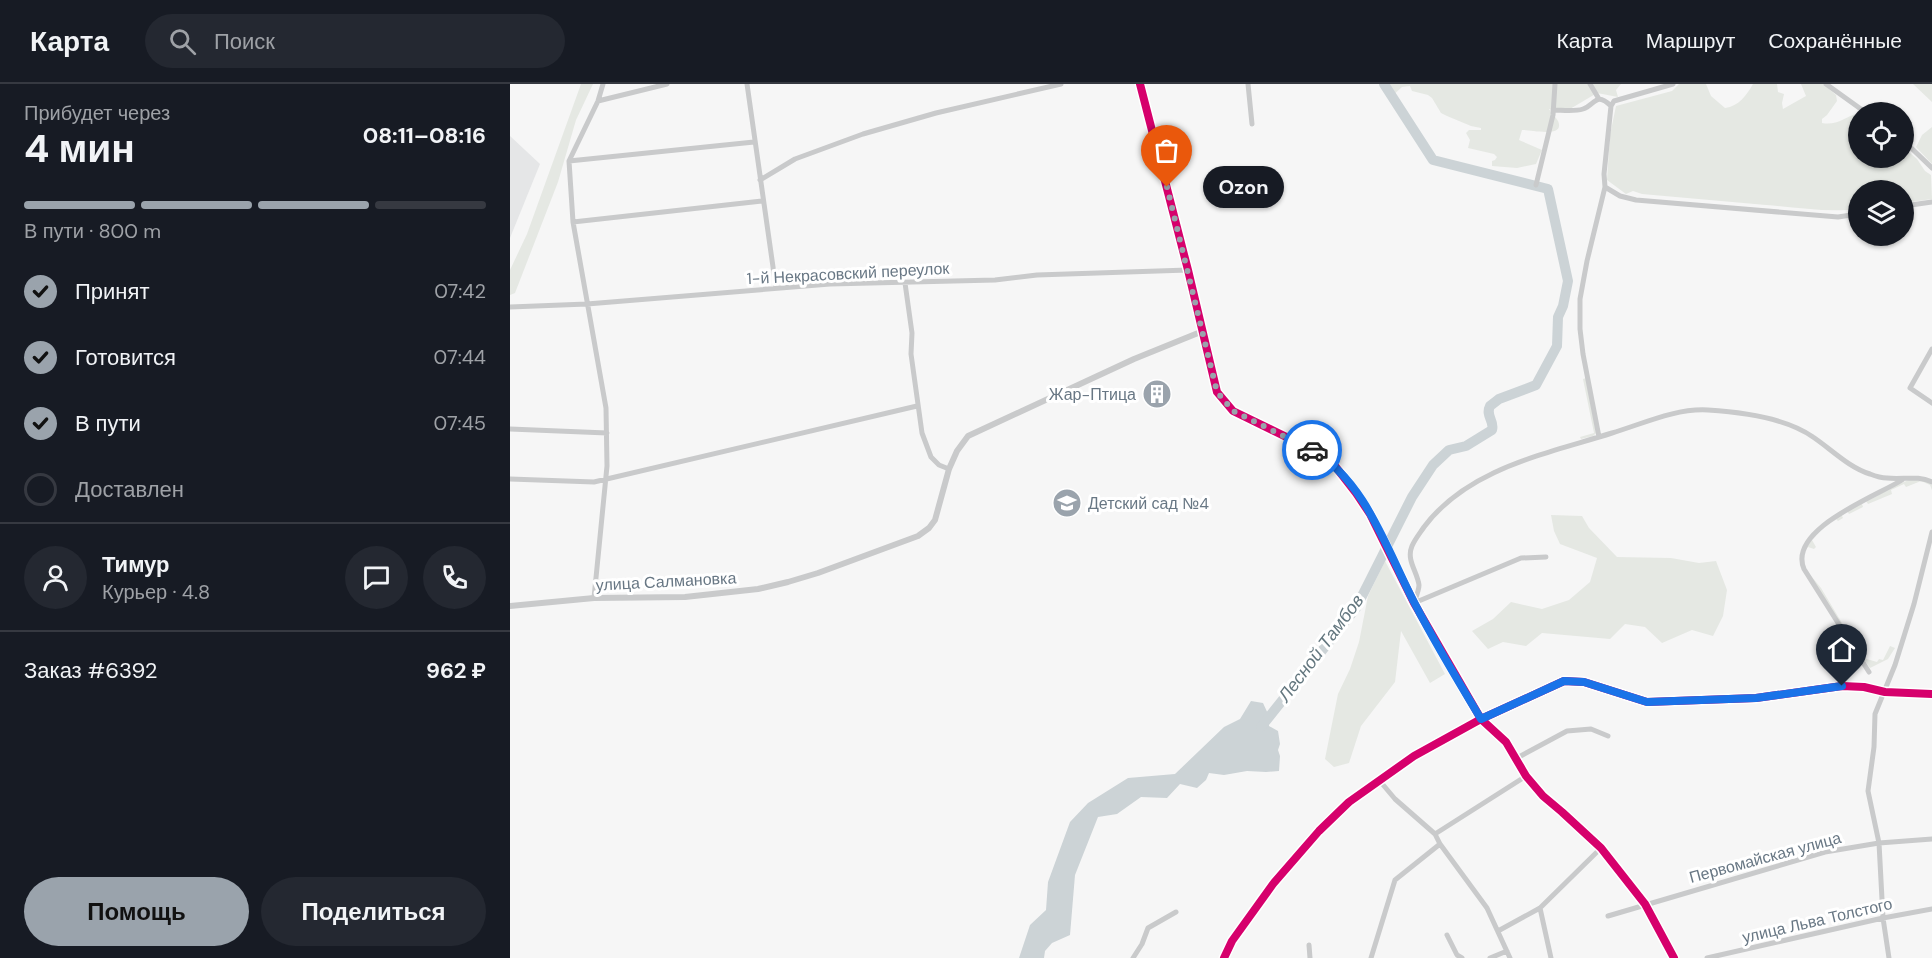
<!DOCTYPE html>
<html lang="ru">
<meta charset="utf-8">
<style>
:root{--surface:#171b24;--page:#242831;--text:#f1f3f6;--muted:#9ea1a6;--line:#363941;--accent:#9aa3ac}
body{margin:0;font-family:"DM Sans",sans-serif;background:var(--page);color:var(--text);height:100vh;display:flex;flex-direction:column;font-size:22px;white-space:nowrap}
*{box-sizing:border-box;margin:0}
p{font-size:20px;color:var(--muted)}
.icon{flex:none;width:33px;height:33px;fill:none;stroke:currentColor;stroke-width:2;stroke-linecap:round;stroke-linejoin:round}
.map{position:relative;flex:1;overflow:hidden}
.side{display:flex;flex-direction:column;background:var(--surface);width:510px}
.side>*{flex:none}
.fabs{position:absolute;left:1338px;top:18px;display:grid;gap:12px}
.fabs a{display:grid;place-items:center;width:66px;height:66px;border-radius:50%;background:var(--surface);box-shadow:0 2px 4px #0004;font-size:30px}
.pin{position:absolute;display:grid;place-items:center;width:51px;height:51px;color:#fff;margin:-62px -26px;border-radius:50% 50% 50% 0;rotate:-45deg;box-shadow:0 0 6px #0007}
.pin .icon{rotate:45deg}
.courier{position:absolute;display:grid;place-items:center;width:60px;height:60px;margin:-30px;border:4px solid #1a73e8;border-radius:50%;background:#fff;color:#222;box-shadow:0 2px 8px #0007}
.bubble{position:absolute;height:42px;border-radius:21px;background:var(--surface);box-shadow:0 2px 4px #0004;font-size:20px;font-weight:700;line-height:42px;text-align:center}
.summary em{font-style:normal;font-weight:700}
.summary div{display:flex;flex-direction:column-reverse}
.summary{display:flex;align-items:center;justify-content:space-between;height:102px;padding:0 24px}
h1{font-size:39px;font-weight:700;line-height:45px}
.bar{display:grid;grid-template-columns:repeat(4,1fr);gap:9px 6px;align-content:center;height:72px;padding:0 24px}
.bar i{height:8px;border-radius:4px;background:var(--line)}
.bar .current{background:var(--accent)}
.bar p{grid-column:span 4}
.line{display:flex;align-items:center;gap:15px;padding:0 24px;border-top:2px solid var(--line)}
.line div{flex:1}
.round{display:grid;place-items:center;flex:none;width:63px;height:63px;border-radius:32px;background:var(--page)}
ol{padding:0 24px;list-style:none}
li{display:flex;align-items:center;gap:18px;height:66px}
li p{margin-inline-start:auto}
li .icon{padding:6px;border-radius:50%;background:var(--accent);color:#111;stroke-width:4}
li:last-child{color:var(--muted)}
li i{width:33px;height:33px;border:3px solid var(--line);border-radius:50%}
.primary-button{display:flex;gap:12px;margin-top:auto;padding:12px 24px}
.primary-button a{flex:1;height:69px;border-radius:36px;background:var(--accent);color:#111;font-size:24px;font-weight:700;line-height:69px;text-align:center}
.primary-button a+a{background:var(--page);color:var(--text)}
header{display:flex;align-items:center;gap:36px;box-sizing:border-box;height:84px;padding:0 30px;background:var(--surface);border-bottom:2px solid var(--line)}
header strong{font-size:28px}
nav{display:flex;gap:33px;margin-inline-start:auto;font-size:21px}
.search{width:420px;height:54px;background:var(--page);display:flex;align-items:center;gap:15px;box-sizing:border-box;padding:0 21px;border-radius:33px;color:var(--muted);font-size:22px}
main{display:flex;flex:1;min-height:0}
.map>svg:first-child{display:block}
</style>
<header>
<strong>Карта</strong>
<div class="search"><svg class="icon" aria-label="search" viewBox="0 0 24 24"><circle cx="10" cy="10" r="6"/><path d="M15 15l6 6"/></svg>Поиск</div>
<nav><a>Карта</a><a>Маршрут</a><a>Сохранённые</a></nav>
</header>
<main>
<section class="side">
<div class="summary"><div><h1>4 мин</h1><p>Прибудет через</p></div><em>08:11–08:16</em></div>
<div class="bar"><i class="current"></i><i class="current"></i><i class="current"></i><i></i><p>В пути · 800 m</p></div>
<ol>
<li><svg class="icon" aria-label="check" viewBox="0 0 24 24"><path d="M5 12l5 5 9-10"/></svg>Принят<p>07:42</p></li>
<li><svg class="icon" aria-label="check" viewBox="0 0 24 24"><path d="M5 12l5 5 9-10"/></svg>Готовится<p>07:44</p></li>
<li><svg class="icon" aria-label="check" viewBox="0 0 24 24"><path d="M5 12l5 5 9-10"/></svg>В пути<p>07:45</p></li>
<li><i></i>Доставлен</li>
</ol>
<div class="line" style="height:108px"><a class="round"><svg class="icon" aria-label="person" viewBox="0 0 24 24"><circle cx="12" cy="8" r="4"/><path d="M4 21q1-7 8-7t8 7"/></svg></a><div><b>Тимур</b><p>Курьер · 4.8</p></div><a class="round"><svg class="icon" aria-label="chat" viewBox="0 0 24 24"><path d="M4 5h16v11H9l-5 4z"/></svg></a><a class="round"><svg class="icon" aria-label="phone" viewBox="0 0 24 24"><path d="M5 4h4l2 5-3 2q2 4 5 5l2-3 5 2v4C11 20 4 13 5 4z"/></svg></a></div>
<div class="line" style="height:78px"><div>Заказ #6392</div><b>962 ₽</b></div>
<div class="primary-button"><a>Помощь</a><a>Поделиться</a></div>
</section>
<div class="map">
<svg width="1422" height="874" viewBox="0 0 1422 874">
<rect width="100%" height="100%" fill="#f6f6f6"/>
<path fill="#e5e6e7" d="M0 52 30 80 0 154Z"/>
<path fill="#e5e8e3" d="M71 0H83L66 36 48 98 5 209 0 211V186L17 150Z
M876 0H1111L1106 6 1108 13 1087 9 1060 25H1039C1041 29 1045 32 1048 37 1056 55 1018 45 1012 46L1009 56 1032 66 1026 80 1007 84 982 82V77L985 76 987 73 984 70 958 64 960 56 956 49 959 46H971V44L961 42 937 32 931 29 922 14 918 11 902 7 900 2 892 3 880 14Z
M1169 0H1196L1201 12 1215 24C1229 22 1236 12 1243 0H1267L1268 8 1274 10 1272 19 1273 25 1296 12 1291 0H1313L1326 11 1327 17 1317 31 1312 35V39C1326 42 1336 33 1348 29V74H1394V64L1407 75 1415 87 1421 91 1422 115 1394 119V106H1348V125C1318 129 1287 123 1256 121 1215 117 1173 114 1132 110L1123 107 1116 110 1097 96 1100 51 1106 22 1162 7Z
M1403 0H1422V18Z
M1422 43V80L1406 63 1412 51Z
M1076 294 1086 349 1083 352 1071 355 1070 353 1084 349 1073 295Z
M1399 396H1415L1422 401V406L1420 401 1411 397 1396 403 1394 400 1381 406 1382 410 1358 420 1356 417 1352 420 1353 423 1339 430 1337 427 1331 430 1333 434 1328 437 1325 434 1316 441 1302 456 1306 463 1304 465 1298 463 1294 468 1292 474 1297 487 1311 504 1353 574 1367 578 1369 575 1373 576 1380 562 1385 564 1378 575 1360 584 1334 547 1297 487C1294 482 1291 476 1292 470 1307 440 1336 427 1365 413 1376 407 1387 400 1399 396Z
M1041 431 1072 432 1079 444 1107 473 1161 474 1189 479 1206 477 1217 506 1213 532 1203 552 1182 546 1152 559 1135 543 1115 540 1100 555 1032 549 1016 562 993 558 978 565 962 547 983 535 1001 518 1032 525 1059 516 1080 498 1087 474 1050 460 1044 447Z
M875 477 935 590 920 599 891 547 885 598 851 642 839 679 824 683 815 675 828 610 840 585 849 558 858 512Z"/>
<path fill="#ccd3d6" d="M741 617 753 619 759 632V642L768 647 770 660 768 666 770 672 769 687 756 688 737 687 714 691 699 689 696 696 687 704 670 700 657 714 631 713 607 730 588 733 565 791 560 851 542 859 535 867 534 874H509L520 841 536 826 538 798 560 738 578 719 618 694 665 690 714 643 730 635Z"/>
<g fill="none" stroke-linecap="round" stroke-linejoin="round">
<path stroke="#ccd3d6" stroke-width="10" d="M751 643 846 524 902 413 923 381 939 366 956 362 982 346C985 337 975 332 980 322L989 315 1026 301 1047 262 1048 233 1053 222 1058 197 1038 105 923 76 874 0"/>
<path stroke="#c9cacb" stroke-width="5" d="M237 0 266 204
M738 0 742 40
M1080 0 1089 15
M1316 0 1355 28
M88 17 157 0
M1043 26C1052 26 1064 28 1073 25 1085 21 1086 7 1101 22
M1394 57 1422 84
M59 77 244 58
M250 96 285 75 353 50 426 29 551 0
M1026 101 1043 31 1045 0
M1095 103 1110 112 1126 116 1328 133 1348 130
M1394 122 1422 118
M63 138 252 117
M395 199 402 249 401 270 412 349 421 373 429 381 439 385
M0 223 77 220 320 200 485 196 527 191 678 186
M1422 265 1400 304 1422 319
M0 345 97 349
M1089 353 1073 270 1070 245V215L1077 177 1095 103 1094 90 1101 22 1104 17 1163 0
M0 395 84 398 407 322
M84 514 97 382 96 324 63 138 59 77 88 17 93 0
M904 519C906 513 909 506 909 501 907 487 896 476 902 462 905 455 910 449 914 443 958 384 1036 370 1102 349 1132 340 1166 324 1198 326 1231 328 1276 334 1303 353 1321 365 1338 383 1360 390 1365 392 1371 394 1377 394 1392 396 1408 391 1422 398
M904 519 1011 474 1036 473
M1359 588 1294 485C1277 445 1367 412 1392 396
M1005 675 1057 647 1081 645 1098 652
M869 696 885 715 925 750 930 760 977 824 1000 874
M925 750 1016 692
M1030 824 1041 874
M1098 832 1315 768 1369 759 1422 755
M988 847 1030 824 1091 764
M937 851 947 871 952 874
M799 861 800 874
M623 874 632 860 638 844 666 828
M714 874 722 857 763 800 809 747 839 718 904 672 971 635 1054 597 1074 598 1137 618 1246 614 1332 602 1354 603 1375 608 1422 610
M861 874 885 796 930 760
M980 874 997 867
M1197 874 1373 834 1422 825
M1379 874 1373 834 1369 759 1358 707 1364 663 1365 630 1385 581 1404 520 1422 448"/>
<path stroke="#c9cacb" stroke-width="6" d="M630 0 678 186 707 308 723 327 805 367 825 382 846 409 860 430 904 519 971 635 996 658 1016 692 1033 712 1052 728 1091 764 1135 820 1164 874
M0 522 84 514 175 513 248 505 278 498 308 489 408 452 419 444 425 436 439 385 447 367 458 352 624 275 693 247"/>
<g stroke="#fff" stroke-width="11">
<path id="cycleway" d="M630 0 678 186 707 308 723 327 805 367 825 382 846 409 860 430 904 519 971 635 996 658 1016 692 1033 712 1052 728 1091 764 1135 820 1164 874
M714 874 722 857 763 800 809 747 839 718 904 672 971 635 1054 597 1074 598 1137 618 1246 614 1332 602 1354 603 1375 608 1422 610"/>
</g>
<use href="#cycleway" stroke="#d6006c" stroke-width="8"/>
</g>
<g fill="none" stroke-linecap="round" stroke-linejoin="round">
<path stroke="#9aa3ac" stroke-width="6" stroke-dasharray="0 10.8" d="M657 103 707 308 723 327 802 366"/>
<path stroke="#1a73e8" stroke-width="8" d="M802 366C856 397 877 467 905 520 925 559 948 597 971 635L1054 597 1074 598 1137 618 1246 614 1332 602"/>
</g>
<defs>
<g id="building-disc" transform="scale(1.5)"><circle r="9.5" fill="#9aa3ac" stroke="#fff"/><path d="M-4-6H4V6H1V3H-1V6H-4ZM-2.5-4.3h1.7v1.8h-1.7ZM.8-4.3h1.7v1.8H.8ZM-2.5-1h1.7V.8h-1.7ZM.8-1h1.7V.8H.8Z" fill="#fff"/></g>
<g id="school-disc" transform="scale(1.5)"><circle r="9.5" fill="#9aa3ac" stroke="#fff"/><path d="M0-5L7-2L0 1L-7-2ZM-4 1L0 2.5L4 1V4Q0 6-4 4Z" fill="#fff"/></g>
</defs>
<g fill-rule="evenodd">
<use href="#building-disc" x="647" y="310"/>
<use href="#school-disc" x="557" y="419"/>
</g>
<g text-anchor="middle" stroke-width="6" stroke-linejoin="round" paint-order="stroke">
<g font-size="16" fill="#687784" stroke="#fff">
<text transform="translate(338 189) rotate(-3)" y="6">1-й Некрасовский переулок</text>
<text transform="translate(156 497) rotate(-3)" y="6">улица Салмановка</text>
<text transform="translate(1255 773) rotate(-15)" y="6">Первомайская улица</text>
<text transform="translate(1307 836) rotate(-13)" y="6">улица Льва Толстого</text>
</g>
<g font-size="16" fill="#687784" stroke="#fff" text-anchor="end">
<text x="626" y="316">Жар-Птица</text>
<text x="578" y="425" text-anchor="start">Детский сад №4</text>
</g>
<g font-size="18" font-style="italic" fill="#64777f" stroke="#fff">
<text transform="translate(811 564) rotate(-53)" y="6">Лесной Тамбов</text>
</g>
</g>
</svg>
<div class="fabs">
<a><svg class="icon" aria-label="locate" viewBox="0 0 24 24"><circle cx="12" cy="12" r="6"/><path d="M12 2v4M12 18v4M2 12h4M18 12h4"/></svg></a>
<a><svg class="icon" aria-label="layers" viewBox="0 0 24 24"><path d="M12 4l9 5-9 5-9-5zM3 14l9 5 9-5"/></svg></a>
</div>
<div class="pin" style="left:657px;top:103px;background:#ea580c"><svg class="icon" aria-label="bag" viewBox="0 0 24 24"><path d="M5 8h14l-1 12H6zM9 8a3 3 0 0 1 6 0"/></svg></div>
<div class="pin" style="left:1332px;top:602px;background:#1f2937"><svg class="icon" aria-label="home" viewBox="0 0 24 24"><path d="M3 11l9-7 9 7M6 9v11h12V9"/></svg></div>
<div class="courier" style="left:802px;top:366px"><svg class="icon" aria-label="car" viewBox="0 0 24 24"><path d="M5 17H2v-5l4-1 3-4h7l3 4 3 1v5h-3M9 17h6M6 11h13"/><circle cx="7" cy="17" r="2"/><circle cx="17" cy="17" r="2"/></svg></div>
<div class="bubble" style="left:693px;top:82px;width:81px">Ozon</div>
</div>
</main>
